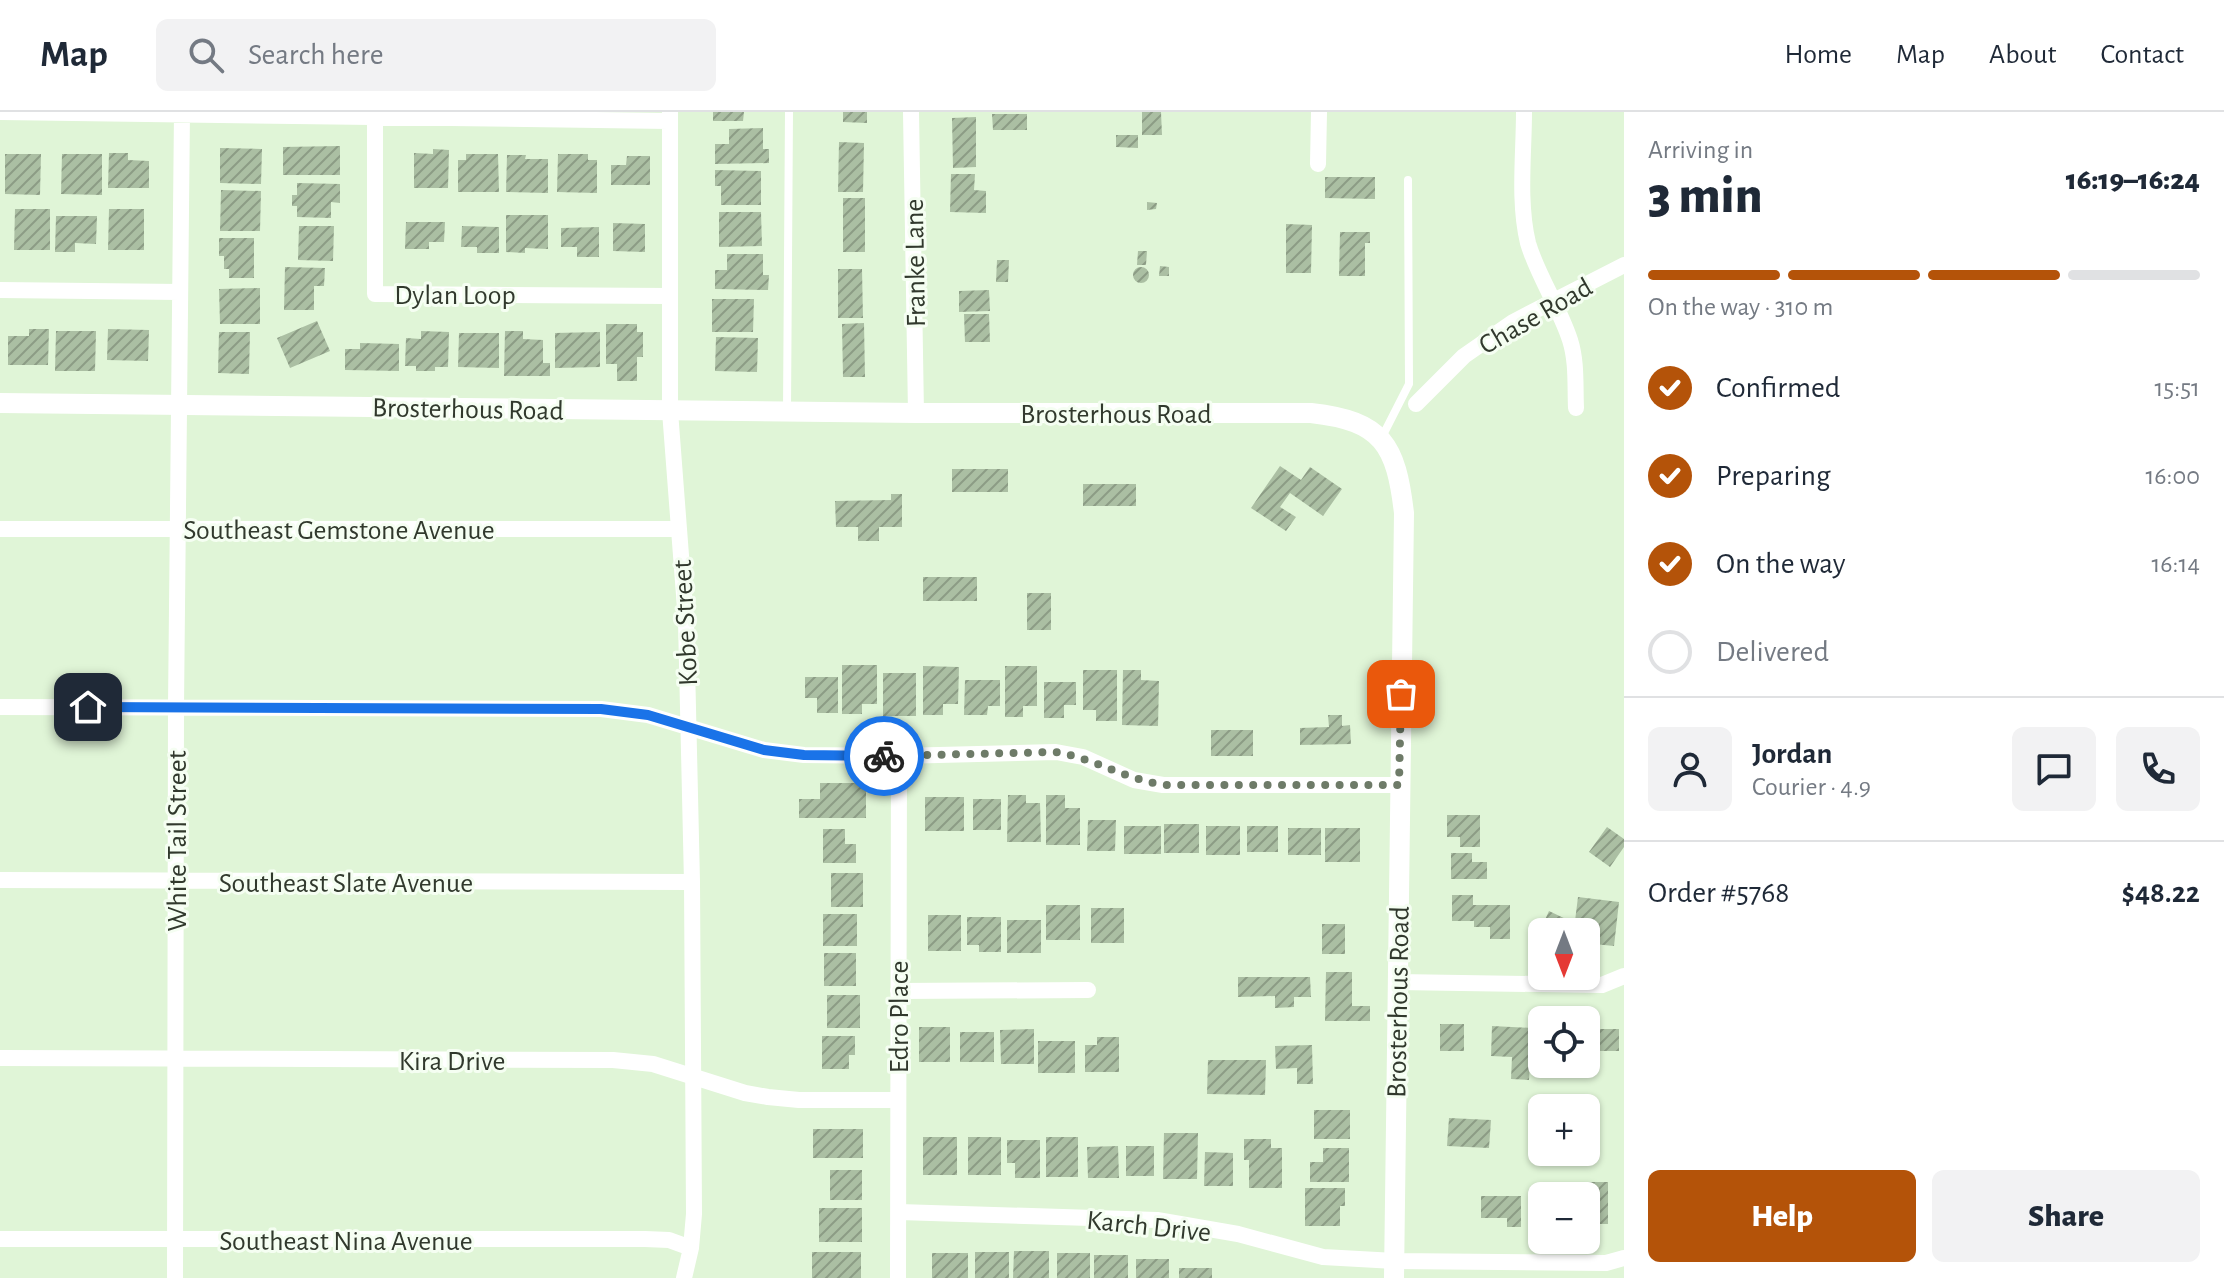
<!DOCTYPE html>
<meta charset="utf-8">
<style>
:root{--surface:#fff;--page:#f2f2f3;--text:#1f2937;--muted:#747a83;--line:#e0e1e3;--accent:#b45309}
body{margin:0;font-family:"Alegreya Sans",sans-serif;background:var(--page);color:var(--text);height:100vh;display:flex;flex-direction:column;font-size:30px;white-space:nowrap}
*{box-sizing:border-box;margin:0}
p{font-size:26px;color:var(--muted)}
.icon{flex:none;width:44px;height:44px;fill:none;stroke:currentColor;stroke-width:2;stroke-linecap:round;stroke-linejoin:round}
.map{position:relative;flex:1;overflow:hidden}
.sheet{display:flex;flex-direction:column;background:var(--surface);width:600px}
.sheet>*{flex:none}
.needle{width:52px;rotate:180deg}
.controls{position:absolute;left:1528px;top:806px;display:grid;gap:16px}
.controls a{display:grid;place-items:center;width:72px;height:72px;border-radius:12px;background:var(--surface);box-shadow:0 2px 6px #0004;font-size:40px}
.pin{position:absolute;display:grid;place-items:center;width:68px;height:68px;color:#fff;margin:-34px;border-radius:16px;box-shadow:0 4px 12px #0006}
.courier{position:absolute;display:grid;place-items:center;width:80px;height:80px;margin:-40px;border:6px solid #1a73e8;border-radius:50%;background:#fff;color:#222;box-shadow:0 2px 10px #0007}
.head em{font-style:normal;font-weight:800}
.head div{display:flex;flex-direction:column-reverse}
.head{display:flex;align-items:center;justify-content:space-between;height:136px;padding:0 24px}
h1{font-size:52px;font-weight:800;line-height:60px}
.bar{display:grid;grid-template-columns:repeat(4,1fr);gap:12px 8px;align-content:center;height:96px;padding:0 24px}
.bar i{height:10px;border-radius:6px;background:var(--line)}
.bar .selected{background:var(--accent)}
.bar p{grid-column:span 4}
.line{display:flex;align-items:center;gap:20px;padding:0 24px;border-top:2px solid var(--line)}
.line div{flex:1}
.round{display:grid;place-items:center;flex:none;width:84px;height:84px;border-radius:12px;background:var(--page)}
ol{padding:0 24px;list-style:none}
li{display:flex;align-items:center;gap:24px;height:88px}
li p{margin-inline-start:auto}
li .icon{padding:8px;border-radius:50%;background:var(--accent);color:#fff;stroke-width:4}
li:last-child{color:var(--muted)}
li i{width:44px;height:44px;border:4px solid var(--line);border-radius:50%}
.action{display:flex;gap:16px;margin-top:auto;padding:16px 24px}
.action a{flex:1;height:92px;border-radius:12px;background:var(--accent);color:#fff;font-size:32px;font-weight:800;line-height:92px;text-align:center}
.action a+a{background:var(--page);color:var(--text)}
header{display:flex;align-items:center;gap:48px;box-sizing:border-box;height:112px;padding:0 40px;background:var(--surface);border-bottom:2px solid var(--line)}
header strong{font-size:38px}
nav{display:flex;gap:44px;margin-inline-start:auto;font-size:28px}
.search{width:560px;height:72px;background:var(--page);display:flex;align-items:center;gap:20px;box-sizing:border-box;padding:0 28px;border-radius:12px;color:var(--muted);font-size:30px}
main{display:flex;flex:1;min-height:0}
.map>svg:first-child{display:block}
</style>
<header>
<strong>Map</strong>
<div class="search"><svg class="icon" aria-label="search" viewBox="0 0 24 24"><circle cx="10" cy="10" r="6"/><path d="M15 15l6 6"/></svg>Search here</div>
<nav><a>Home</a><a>Map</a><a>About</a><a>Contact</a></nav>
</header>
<main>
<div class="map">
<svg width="1624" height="1166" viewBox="0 0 1624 1166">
<defs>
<pattern id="building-hatch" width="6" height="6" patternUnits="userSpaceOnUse" patternTransform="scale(2)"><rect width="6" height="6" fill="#abbfa3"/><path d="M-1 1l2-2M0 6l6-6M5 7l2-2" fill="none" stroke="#8c9c85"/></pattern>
</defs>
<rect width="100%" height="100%" fill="#e0f5d7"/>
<path fill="url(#building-hatch)" d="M713 0H744L743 9H713Z
M843 0H867V11L843 10Z
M1142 0H1161L1162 23H1142Z
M992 2H1027V18H993Z
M976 5V55L953 56 952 6Z
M763 16V37H769V51L715 52V32H729V17Z
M1116 23H1138V36L1116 35Z
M839 30 864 31 863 80H838Z
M340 34V63H283V35Z
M220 36 262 37 261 72 220 71Z
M433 37 449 38 448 76H414V41L433 42Z
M109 41H128V48L149 49V76H108Z
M5 42H41L40 83 5 82Z
M62 42H102V83L61 82Z
M466 42H498L499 80H458V48H466Z
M558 42H588V48H597V81L557 80Z
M507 43H526L525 47H548V81L506 80Z
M627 44H650V73H611V53H626Z
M715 58 761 59V93H721V74H715Z
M951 62H975L974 78 986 79V101L950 100Z
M1325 65H1375V87L1325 86Z
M297 71 340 72V91L331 90V106L297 105V94H292V83H297Z
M221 78 261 79 260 119H220Z
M843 86H865V140H843Z
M1147 90 1157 91 1156 97 1147 98Z
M15 97H50V138H14Z
M109 97H144V138H108Z
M719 100H761L762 134 719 135Z
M506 103H548V137L525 136V141L506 140Z
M56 104H97L96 132 75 131V140H55Z
M406 110H445L444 130H429V137H405Z
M613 111 645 112V140L613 139Z
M1286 112 1312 113 1311 161H1286Z
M299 114H334L333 149 298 148Z
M462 114 499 115V141H477V135H461Z
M599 115V145H577V135H561V116Z
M1340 120H1370V131H1365V164H1339Z
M219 126H254V166H229V157H224V144H219Z
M1138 139H1147L1146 153H1137Z
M727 142H763V163H769L768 178 715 177V158H727Z
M997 148H1009L1008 170H996Z
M1160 154 1169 155V164H1159Z
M1133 163a8 8 0 1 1 16 0a8 8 0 1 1-16 0Z
M285 155 325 156 324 174H314V198H284Z
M838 157H862L863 206H838Z
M260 176V212H220L219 177Z
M989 178 990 199 959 200V179Z
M712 187H754L753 220H712Z
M964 202H989L990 230H965Z
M317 209 330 239 290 256 277 226Z
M864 211 865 265H843L842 212Z
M606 212H637V220H643V245H637V269H617V252H606Z
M29 217H49L48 253H8V224H29Z
M108 217 149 218 148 249 107 248Z
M56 219H96L95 259H55Z
M421 219 449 220 448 255H435V259H416V254H405L406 226 421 227Z
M505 219H523V227L543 228V251H550V264H504Z
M219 220H250L249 262 218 261Z
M600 220V255L555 256V221Z
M459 221H499V256L458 255Z
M716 225 758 226 757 260 715 259Z
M360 231 399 232V259L345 258V237H360Z
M1280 354 1301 368 1310 355 1342 377 1323 404 1290 381 1280 395 1296 405 1286 419 1251 396Z
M952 357H1008V380H952Z
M1083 372H1136V394H1083Z
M891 382H902V415H879V429H858V415H836L835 389 891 388Z
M923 465H977V489H923Z
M1027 481H1051V518H1027Z
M842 553H877V592H862V602H842Z
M923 554 959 555 958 592H943V603H923Z
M1005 554H1037V594H1023V605H1005Z
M1083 558H1117V609H1096V598H1083Z
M1123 558H1141V568L1159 569 1158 614 1122 613Z
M883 561H916V604H883Z
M805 565H838V601H817V586H805Z
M965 568H1000V594H988L987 603H964Z
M1044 570H1076V593H1064V606H1044Z
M1328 603H1342V614L1350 613 1351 632 1300 633V616L1329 615Z
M1211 618H1253V644H1211Z
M820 671H866V706H799V687H820Z
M1008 683H1026V691H1040L1041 730H1007Z
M1046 683H1065V696H1080V733H1046Z
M925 685H964V719H925Z
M973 687H1001V718H973Z
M1447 703H1480V735H1460V725H1447Z
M1088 708H1116L1115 739H1087Z
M1164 712H1199V741H1164Z
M1124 714H1161V742H1124Z
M1206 714H1240V743H1206Z
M1247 714H1278V740H1247Z
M1607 715 1624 727V735L1610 755 1589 740Z
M1288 716H1321V743H1288Z
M1325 716H1360V750H1325Z
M823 717H845V732H856V751H823Z
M1451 741H1472V750H1487V767H1451Z
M831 761H863V795H831Z
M1452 783H1473V793H1510V827H1490V815H1474V809H1452Z
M1578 785 1619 790 1614 834 1594 832 1596 811 1575 809Z
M1046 793H1080V828H1046Z
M1091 796H1124V831H1091Z
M1549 799 1570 809 1565 820H1542V825L1538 823Z
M823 802H857V834H823Z
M928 803H961V839H928Z
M967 805H1001V840H979V833H967Z
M1007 808H1041V841H1007Z
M1322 812H1345V842H1322Z
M824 841H856V874H824Z
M1326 860H1352V894H1370V909H1325Z
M1238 865H1310L1311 885H1294V895L1275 896V884L1238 885Z
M827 883H860V916H827Z
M1440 912H1464V939H1440Z
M1492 914 1532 916 1529 968 1511 967 1512 945 1491 944Z
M919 915H950V950H919Z
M1034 917V952H1001L1000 918Z
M1586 917H1619V939H1586Z
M960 920H994V950H960Z
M822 924H855V943H849V957H822Z
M1097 925H1119V960H1085V933H1097Z
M1038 929H1075V961H1038Z
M1312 933 1313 972H1297V956L1276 957 1275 934Z
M1208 948H1266L1265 983 1207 982Z
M1314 998H1350V1027H1314Z
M1449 1006 1491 1008 1489 1036 1447 1034Z
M813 1017H863V1046H813Z
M1164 1021H1198L1197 1067H1163Z
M923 1025H957V1063H923Z
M968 1025H1001V1063H968Z
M1046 1025H1078V1065H1046Z
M1244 1027H1271V1036H1282V1076H1249V1048H1244Z
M1007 1028H1040V1066H1015V1051H1007Z
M1118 1034 1119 1066H1088L1087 1035Z
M1126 1034H1154V1064H1126Z
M1323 1036H1349V1070H1310V1050H1323Z
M1205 1040 1233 1041V1074H1204Z
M830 1058H862V1088H830Z
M1575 1070H1608V1112H1588L1586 1084H1575Z
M1305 1076H1345V1094H1340V1114H1305Z
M1481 1084H1521V1115H1507V1106H1481Z
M819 1096H862V1130H819Z
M1534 1103H1542V1122H1534Z
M1014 1139H1049V1166H1013Z
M812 1140H861V1166H812Z
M975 1140H1009V1166H975Z
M932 1141H968V1166H932Z
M1057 1141H1090V1166H1057Z
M1094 1143H1128V1166H1094Z
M1136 1147H1169V1166H1136Z
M1179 1156H1212V1166H1179Z"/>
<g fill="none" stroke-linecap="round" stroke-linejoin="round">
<path stroke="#fff" stroke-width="8" d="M787 299 789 0
M1382 325 1409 272 1408 68"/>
<path stroke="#fff" stroke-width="16" d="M0 0 669 9
M375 0V182L669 184
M670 0V299L686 509 692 770 694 1102 691 1136 684 1166
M911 0 916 301
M1524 0C1524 42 1518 90 1528 131 1538 165 1559 194 1570 228 1577 250 1575 273 1576 296
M1318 52 1319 0
M0 178 180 180
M1416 292 1464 244 1513 210 1624 153
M0 417H679
M0 595 601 597 648 603 764 638 804 643 899 644 1056 640 1083 645 1134 668 1163 673H1399
M0 768 692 770
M1397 870 1602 873 1624 864
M898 879 1088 878
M0 946 613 948 653 952 745 981 768 985 799 988H898
M899 1100 1157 1108 1238 1122 1323 1145 1395 1149 1606 1151 1624 1146
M0 1127H645L669 1128 691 1136
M175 1166 176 595 182 0
M898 1166 899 644"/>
<path stroke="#fff" stroke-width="20" d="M0 291 916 301H1311C1383 309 1396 333 1404 401L1394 1166"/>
</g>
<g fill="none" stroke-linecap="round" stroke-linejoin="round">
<path stroke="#6e7b68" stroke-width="8" stroke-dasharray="0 14.4" d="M884 644 1056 640C1095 647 1123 666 1163 673H1399L1401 582"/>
<path stroke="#1a73e8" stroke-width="10" d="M88 595 601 597 648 603 764 638 804 643 884 644"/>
</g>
<g text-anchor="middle" stroke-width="6" stroke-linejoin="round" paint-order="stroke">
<g font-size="28" fill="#31392d" stroke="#f5fef2">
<text transform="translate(914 151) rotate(-91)" y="10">Franke Lane</text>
<text x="455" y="192">Dylan Loop</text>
<text transform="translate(1535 203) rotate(-30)" y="10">Chase Road</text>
<text transform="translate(468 296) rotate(1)" y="10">Brosterhous Road</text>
<text x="1116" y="311">Brosterhous Road</text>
<text x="339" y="427">Southeast Gemstone Avenue</text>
<text transform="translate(684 511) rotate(-93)" y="10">Kobe Street</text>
<text transform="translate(176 729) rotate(-90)" y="10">White Tail Street</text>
<text x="346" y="780">Southeast Slate Avenue</text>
<text transform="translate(1397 890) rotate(-89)" y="10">Brosterhous Road</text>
<text transform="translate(898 905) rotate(-90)" y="10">Edro Place</text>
<text x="452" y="958">Kira Drive</text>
<text transform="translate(1149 1113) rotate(6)" y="10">Karch Drive</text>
<text x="346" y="1138">Southeast Nina Avenue</text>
</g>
</g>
</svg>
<div class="controls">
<a><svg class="needle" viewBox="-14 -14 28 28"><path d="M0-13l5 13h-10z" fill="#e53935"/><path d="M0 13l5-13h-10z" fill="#747a83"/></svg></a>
<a><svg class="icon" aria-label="locate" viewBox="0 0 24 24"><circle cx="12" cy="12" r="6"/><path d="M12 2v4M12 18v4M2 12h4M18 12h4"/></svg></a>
<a>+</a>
<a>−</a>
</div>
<div class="pin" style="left:1401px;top:582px;background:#ea580c"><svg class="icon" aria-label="bag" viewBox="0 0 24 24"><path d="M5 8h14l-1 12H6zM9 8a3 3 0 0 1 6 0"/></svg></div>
<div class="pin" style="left:88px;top:595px;background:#1f2937"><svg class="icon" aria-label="home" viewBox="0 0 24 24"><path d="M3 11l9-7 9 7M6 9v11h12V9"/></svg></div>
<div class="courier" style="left:884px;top:644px"><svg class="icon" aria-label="bike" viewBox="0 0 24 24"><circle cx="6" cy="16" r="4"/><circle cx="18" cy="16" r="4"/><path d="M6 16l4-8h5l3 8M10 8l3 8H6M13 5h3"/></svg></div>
</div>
<section class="sheet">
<div class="head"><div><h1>3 min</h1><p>Arriving in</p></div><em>16:19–16:24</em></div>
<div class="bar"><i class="selected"></i><i class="selected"></i><i class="selected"></i><i></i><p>On the way · 310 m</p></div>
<ol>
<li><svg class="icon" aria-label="check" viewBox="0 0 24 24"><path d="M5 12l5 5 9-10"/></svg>Confirmed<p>15:51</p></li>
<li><svg class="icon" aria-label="check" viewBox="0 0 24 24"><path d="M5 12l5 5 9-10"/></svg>Preparing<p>16:00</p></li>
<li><svg class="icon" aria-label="check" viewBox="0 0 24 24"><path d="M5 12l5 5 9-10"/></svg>On the way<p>16:14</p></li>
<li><i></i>Delivered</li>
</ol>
<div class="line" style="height:144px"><a class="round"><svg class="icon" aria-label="person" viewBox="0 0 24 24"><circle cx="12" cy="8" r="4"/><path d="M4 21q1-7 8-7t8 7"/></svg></a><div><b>Jordan</b><p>Courier · 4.9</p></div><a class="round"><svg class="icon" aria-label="chat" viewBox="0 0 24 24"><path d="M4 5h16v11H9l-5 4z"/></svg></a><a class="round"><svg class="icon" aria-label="phone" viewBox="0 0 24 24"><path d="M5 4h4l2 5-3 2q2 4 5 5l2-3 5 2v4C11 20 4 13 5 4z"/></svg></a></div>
<div class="line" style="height:104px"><div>Order #5768</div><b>$48.22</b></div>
<div class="action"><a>Help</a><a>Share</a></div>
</section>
</main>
